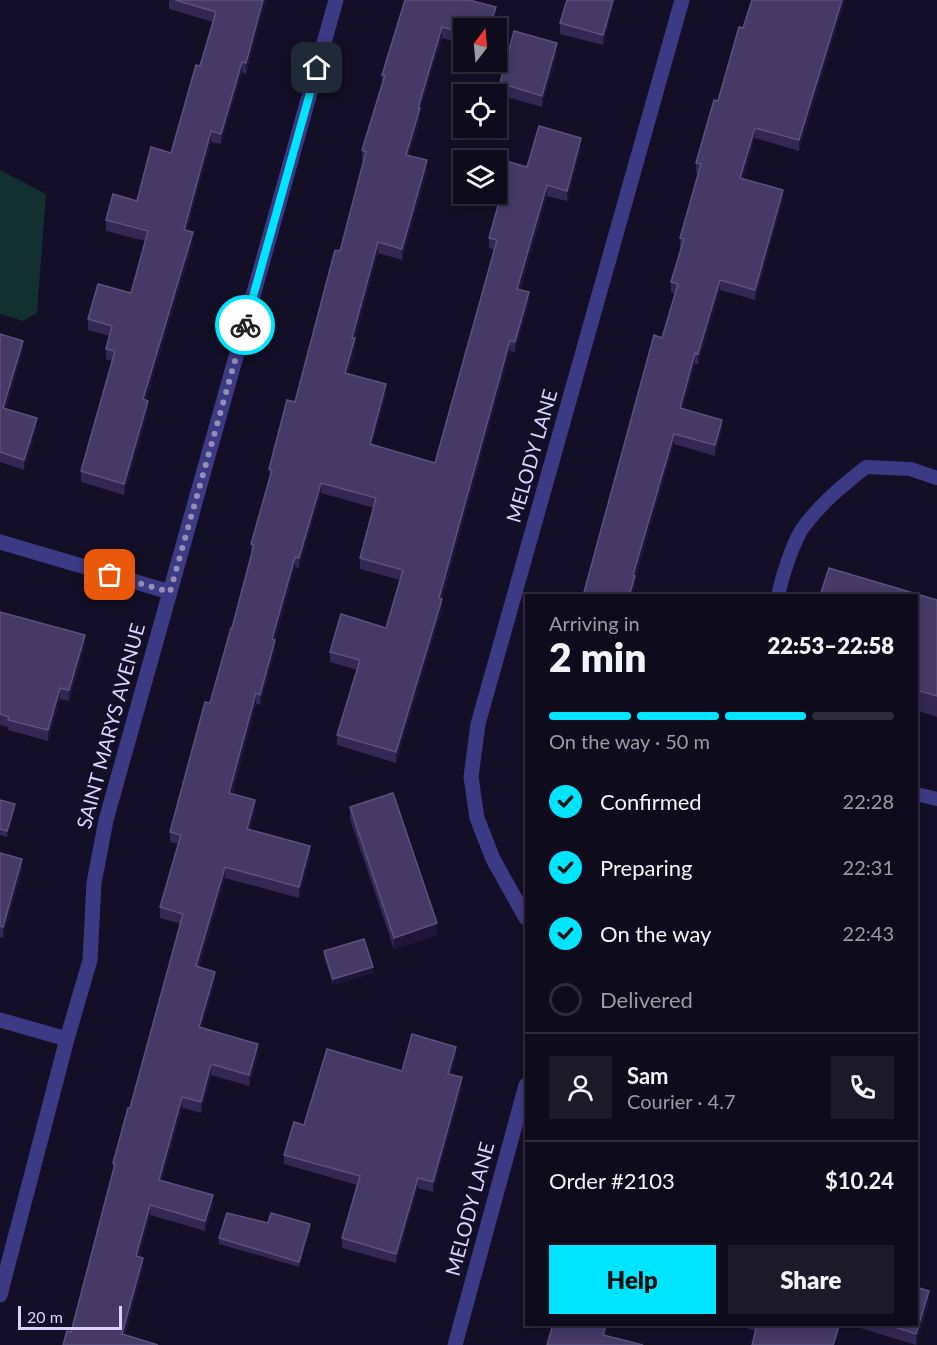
<!DOCTYPE html>
<meta charset="utf-8">
<style>
:root{--surface:#0e0b1c;--page:#1c1929;--text:#f1f3f6;--muted:#9b9ba3;--line:#2e2b3b;--accent:#00e5ff}
body{margin:0;font-family:Lato,sans-serif;background:var(--page);color:var(--text);height:100vh;display:flex;flex-direction:column;font-size:22px;white-space:nowrap}
*{box-sizing:border-box;margin:0}
p{font-size:20px;color:var(--muted)}
.icon{flex:none;width:33px;height:33px;fill:none;stroke:currentColor;stroke-width:2;stroke-linecap:round;stroke-linejoin:round}
.map{position:relative;flex:1;overflow:hidden}
.drawer{position:absolute;left:525px;top:594px;width:393px;height:732px;display:flex;flex-direction:column;background:var(--surface);border-radius:0px;box-shadow:0 3px 9px #0003,0 0 0 2px var(--line)}
.drawer>*{flex:none}
.needle{width:39px;rotate:16deg}
.tools{position:absolute;left:453px;top:18px;display:grid;gap:12px}
.tools a{display:grid;place-items:center;width:54px;height:54px;border-radius:0px;background:var(--surface);box-shadow:0 3px 9px #0003,0 0 0 2px var(--line);font-size:30px}
.scale{position:absolute;left:18px;bottom:15px;width:104px;box-sizing:border-box;padding-left:6px;border:3px solid #d9d4ff;border-top:0;font-size:16px;line-height:21px;white-space:nowrap;color:#d9d4ff;-webkit-text-stroke:4px #130f26;paint-order:stroke}
.pin{position:absolute;display:grid;place-items:center;width:51px;height:51px;color:#fff;margin:-26px;border-radius:12px;box-shadow:0 3px 9px #0006}
.courier{position:absolute;display:grid;place-items:center;width:60px;height:60px;margin:-30px;border:4px solid #00e5ff;border-radius:50%;background:#fff;color:#222;box-shadow:0 2px 8px #0007}
.overview em{font-style:normal;font-weight:800}
.overview div{display:flex;flex-direction:column-reverse}
.overview{display:flex;align-items:center;justify-content:space-between;height:102px;padding:0 24px}
h1{font-size:39px;font-weight:800;line-height:45px}
.bar{display:grid;grid-template-columns:repeat(4,1fr);gap:9px 6px;align-content:center;height:72px;padding:0 24px}
.bar i{height:8px;border-radius:4px;background:var(--line)}
.bar .on{background:var(--accent)}
.bar p{grid-column:span 4}
.line{display:flex;align-items:center;gap:15px;padding:0 24px;border-top:2px solid var(--line)}
.line div{flex:1}
.round{display:grid;place-items:center;flex:none;width:63px;height:63px;border-radius:0px;background:var(--page)}
ol{padding:0 24px;list-style:none}
li{display:flex;align-items:center;gap:18px;height:66px}
li p{margin-inline-start:auto}
li .icon{padding:6px;border-radius:50%;background:var(--accent);color:#111;stroke-width:4}
li:last-child{color:var(--muted)}
li i{width:33px;height:33px;border:3px solid var(--line);border-radius:50%}
.button{display:flex;gap:12px;margin-top:auto;padding:12px 24px}
.button a{flex:1;height:69px;border-radius:0px;background:var(--accent);color:#111;font-size:24px;font-weight:800;line-height:69px;text-align:center}
.button a+a{background:var(--page);color:var(--text)}
.map>svg:first-child{display:block}
</style>
<div class="map">
<svg width="937" height="1345" viewBox="0 0 937 1345">
<rect width="100%" height="100%" fill="#130f26"/>
<path fill="#12302f" d="M0 170 46 194 37 313 23 321 0 314Z"/>
<g fill="none" stroke-linecap="round" stroke-linejoin="round">
<path stroke="#3d3a85" stroke-width="14" d="M778 596C782 577 792 545 802 529 819 505 843 485 866 467L910 469 937 478
M916 794 937 799"/>
<path stroke="#3d3a85" stroke-width="15" d="M0 542 170 592
M526 918 493 859 477 818 471 777 478 724 682 0
M0 1020 67 1039
M0 1295 67 1039 90 960 94 883 106 820 336 0
M455 1345 526 1085"/>
</g>
<path fill="#312854" d="M169 0H266L246 74 242 72 221 144 211 142 187 230 193 243 146 400 148 412 124 495 81 482V471L112 361 106 359V349L110 336 88 330V319L131 293 145 241 106 231V220L137 201 171 153 200 66 213 22 169 9Z
M404 0H469L496 18 492 28H464V44L442 38 420 110V119L409 156 427 171 402 260 378 253 355 338V349L348 374 386 394 372 445 435 463 494 250 489 248V238L501 197 486 194H496V160L527 167 581 148 567 201 547 196 520 290 529 303 515 352 510 351 442 599V609L396 763 337 745V735L357 670 330 662V652L386 628 400 580 360 569V558L374 508 321 493 299 568 295 567 275 640V651L260 705 256 704 232 794 255 811 250 830 310 857 299 898 225 878 199 967 215 982 201 1028 258 1054 249 1086 211 1075 201 1113 182 1108 162 1180 213 1205 205 1231 150 1215 139 1257 143 1268 125 1335 71 1332 113 1172V1163L130 1108 181 924 160 918V907L178 844 170 842V832L232 628 252 555 251 554V544L270 479 269 469 295 402 340 251 364 161H362V150L382 84V75L404 5Z
M567 0H615L603 45 560 34V23Z
M845 0 799 151 755 138 743 179 783 200 755 300 720 290 698 364H695L682 409 722 430 715 456 674 444 635 580V586L632 596H583L675 294 671 292V282L682 249 680 248V238L699 174 696 173V163L743 28Z
M557 54 542 107 500 95V83Z
M464 167V187H461V176Z
M0 334 23 351 6 408 37 428 24 470 0 462Z
M916 596 937 600V717L916 710Z
M0 612 85 646 69 701 60 699 48 741 8 730V727L0 725Z
M0 800 15 810 7 837 0 835Z
M350 807 437 935 394 949 350 819Z
M0 853 22 870 3 938 0 937Z
M324 951 373 973 333 985 324 957Z
M456 1057 451 1074 462 1087 433 1192 418 1188 396 1263 342 1248V1238L357 1185 284 1164V1155L304 1125 402 1071Z
M268 1223 310 1230 299 1267 219 1244V1238Z
M929 1303 916 1345 860 1328V1324H916Z
M734 1324H832L839 1332 756 1331Z"/>
<path fill="#1d163a" d="M263 0H266L246 74V63Z
M613 0H615L603 45V35Z
M842 0H845L799 151V140Z
M496 7V18L492 28H489Z
M442 27V38L420 110V119L406 165V155L418 108Z
M557 43V54L542 107V96Z
M242 62V72L221 144V134Z
M755 128V138L740 189V178Z
M211 131V142L184 240V230Z
M581 138V148L567 201V191Z
M427 160V171L402 260V249Z
M547 185V196L517 299V289Z
M783 190V200L755 300V290Z
M193 232V243L143 410V399Z
M378 242V253L352 348V338Z
M720 280V290L698 364V354Z
M529 292V303L515 352V342Z
M355 338V349L345 384V373Z
M510 340V351L442 599V609L396 763V752Z
M23 341V351L3 418V408Z
M695 353V364L680 419V408Z
M386 384V394L370 454V444Z
M148 401V412L124 495V484Z
M37 418V428L24 470V460Z
M722 420V430L715 456V445Z
M674 434V444L635 580V586L632 596H629L633 575Z
M321 483V493L299 568V558Z
M295 557V567L272 650V639Z
M85 635V646L69 701V690Z
M275 640V651L260 705V695Z
M60 688V699L48 741V730Z
M256 693V704L229 803V793Z
M255 800V811L247 839V829Z
M15 804V810L7 837V831Z
M310 846V857L299 898V887Z
M22 859V870L3 938V927Z
M225 867V878L196 976V966Z
M437 923V935L394 949V938Z
M373 967V973L333 985V979Z
M215 972V982L199 1037V1027Z
M258 1044V1054L249 1086V1075Z
M456 1047V1057L448 1083V1074Z
M211 1064V1075L201 1113V1102Z
M462 1077V1087L433 1192V1182Z
M182 1097V1108L159 1190V1180Z
M418 1178V1188L396 1263V1254Z
M213 1195V1205L205 1231V1221Z
M150 1205V1215L136 1267V1256Z
M310 1224V1230L299 1267V1262Z
M143 1258V1268L122 1344V1334Z
M929 1291V1303L916 1345V1334Z
M606 1324H609L603 1345V1335Z
M839 1326V1332L835 1345H833Z"/>
<path fill="#433a66" stroke="#5a527e" stroke-width="1.5" d="M175 0H263L246 63 242 62 221 134 211 131 184 230 193 232 143 399 148 401 124 484 81 471 115 351 106 349 112 326 88 319 98 284 131 293 148 231 106 220 113 194 137 201 151 147 171 153 196 65 200 66 216 12Z
M405 0H469L496 7 489 28H464V33L442 27 418 108H420L406 155 427 160 402 249 378 242 352 338H355L345 373 386 384 370 444 435 463 497 240 489 238 503 188 496 186V160H465L469 150 527 167 539 126 581 138 567 191 547 185 517 289 529 292 515 342 510 340 439 598 442 599 396 752 337 735 360 660 330 652 341 614 386 628 403 570 360 558 376 498 321 483 299 558 295 557 272 639 275 640 260 695 256 693 229 793 255 800 247 829 310 846 299 887 225 867 196 966 215 972 199 1027 258 1044 249 1075 211 1064 201 1102 182 1097 159 1180 213 1195 205 1221 150 1205 136 1256 143 1258 122 1334 158 1345H63L67 1331 71 1332 115 1164 113 1163 128 1108H130L183 914 160 907 181 835 170 832 205 702 210 703 231 628H232L254 545 251 544 272 470 269 469 287 400 295 402 335 250 340 251 366 152 362 150 385 75H382Z
M567 0H613L603 35 560 23Z
M752 0H842L799 140 755 128 740 178 783 190 755 290 720 280 698 354 695 353 680 408 722 420 715 445 674 434 633 575 635 576 629 596H583L654 335 662 338 678 284 671 282 684 239 680 238 701 164 696 163 714 100 718 101 739 27 743 28Z
M514 31 557 43 542 96 500 83Z
M464 167V177L461 176Z
M0 334 23 341 3 408 37 418 24 460 0 452Z
M829 568 937 600V696L916 690V596H820Z
M0 612 85 635 69 690 60 688 48 730 8 720 9 717 0 714Z
M393 793 437 923 394 938 350 807Z
M0 800 15 804 7 831 0 829Z
M0 853 22 859 3 927 0 926Z
M364 939 373 967 333 979 324 951Z
M412 1034 456 1047 448 1074 462 1077 433 1182 418 1178 396 1254 342 1238 360 1176 284 1155 294 1122 304 1125 327 1049 402 1071Z
M227 1213 268 1223 271 1213 310 1224 299 1262 219 1238Z
M916 1287 929 1291 916 1334 886 1324H916Z
M553 1324H606L603 1335 643 1345H547Z
M755 1324H832L839 1326 833 1345H752L757 1325Z"/>
<g fill="none" stroke-linecap="round" stroke-linejoin="round">
<path stroke="#948fb3" stroke-width="6" stroke-dasharray="0 10.8" d="M110 575 170 592 245 325"/>
<path stroke="#00e5ff" stroke-width="8" d="M245 325 317 68"/>
</g>
<g text-anchor="middle" stroke-width="4.5" stroke-linejoin="round" paint-order="stroke">
<g font-size="20" fill="#d9d4ff" stroke="#130f26">
<text transform="translate(532 456) rotate(-74)" y="7">MELODY LANE</text>
<text transform="translate(111 726) rotate(-75)" y="7">SAINT MARYS AVENUE</text>
<text transform="translate(470 1209) rotate(-75)" y="7">MELODY LANE</text>
</g>
</g>
</svg>
<div class="tools">
<a><svg class="needle" viewBox="-14 -14 28 28"><path d="M0-13l5 13h-10z" fill="#e53935"/><path d="M0 13l5-13h-10z" fill="#9b9ba3"/></svg></a>
<a><svg class="icon" aria-label="locate" viewBox="0 0 24 24"><circle cx="12" cy="12" r="6"/><path d="M12 2v4M12 18v4M2 12h4M18 12h4"/></svg></a>
<a><svg class="icon" aria-label="layers" viewBox="0 0 24 24"><path d="M12 4l9 5-9 5-9-5zM3 14l9 5 9-5"/></svg></a>
</div>
<div class="scale">20 m</div>
<div class="pin" style="left:110px;top:575px;background:#ea580c"><svg class="icon" aria-label="bag" viewBox="0 0 24 24"><path d="M5 8h14l-1 12H6zM9 8a3 3 0 0 1 6 0"/></svg></div>
<div class="pin" style="left:317px;top:68px;background:#1f2937"><svg class="icon" aria-label="home" viewBox="0 0 24 24"><path d="M3 11l9-7 9 7M6 9v11h12V9"/></svg></div>
<div class="courier" style="left:245px;top:325px"><svg class="icon" aria-label="bike" viewBox="0 0 24 24"><circle cx="6" cy="16" r="4"/><circle cx="18" cy="16" r="4"/><path d="M6 16l4-8h5l3 8M10 8l3 8H6M13 5h3"/></svg></div>
<section class="drawer">
<div class="overview"><div><h1>2 min</h1><p>Arriving in</p></div><em>22:53–22:58</em></div>
<div class="bar"><i class="on"></i><i class="on"></i><i class="on"></i><i></i><p>On the way · 50 m</p></div>
<ol>
<li><svg class="icon" aria-label="check" viewBox="0 0 24 24"><path d="M5 12l5 5 9-10"/></svg>Confirmed<p>22:28</p></li>
<li><svg class="icon" aria-label="check" viewBox="0 0 24 24"><path d="M5 12l5 5 9-10"/></svg>Preparing<p>22:31</p></li>
<li><svg class="icon" aria-label="check" viewBox="0 0 24 24"><path d="M5 12l5 5 9-10"/></svg>On the way<p>22:43</p></li>
<li><i></i>Delivered</li>
</ol>
<div class="line" style="height:108px"><a class="round"><svg class="icon" aria-label="person" viewBox="0 0 24 24"><circle cx="12" cy="8" r="4"/><path d="M4 21q1-7 8-7t8 7"/></svg></a><div><b>Sam</b><p>Courier · 4.7</p></div><a class="round"><svg class="icon" aria-label="phone" viewBox="0 0 24 24"><path d="M5 4h4l2 5-3 2q2 4 5 5l2-3 5 2v4C11 20 4 13 5 4z"/></svg></a></div>
<div class="line" style="height:78px"><div>Order #2103</div><b>$10.24</b></div>
<div class="button"><a>Help</a><a>Share</a></div>
</section>
</div>
